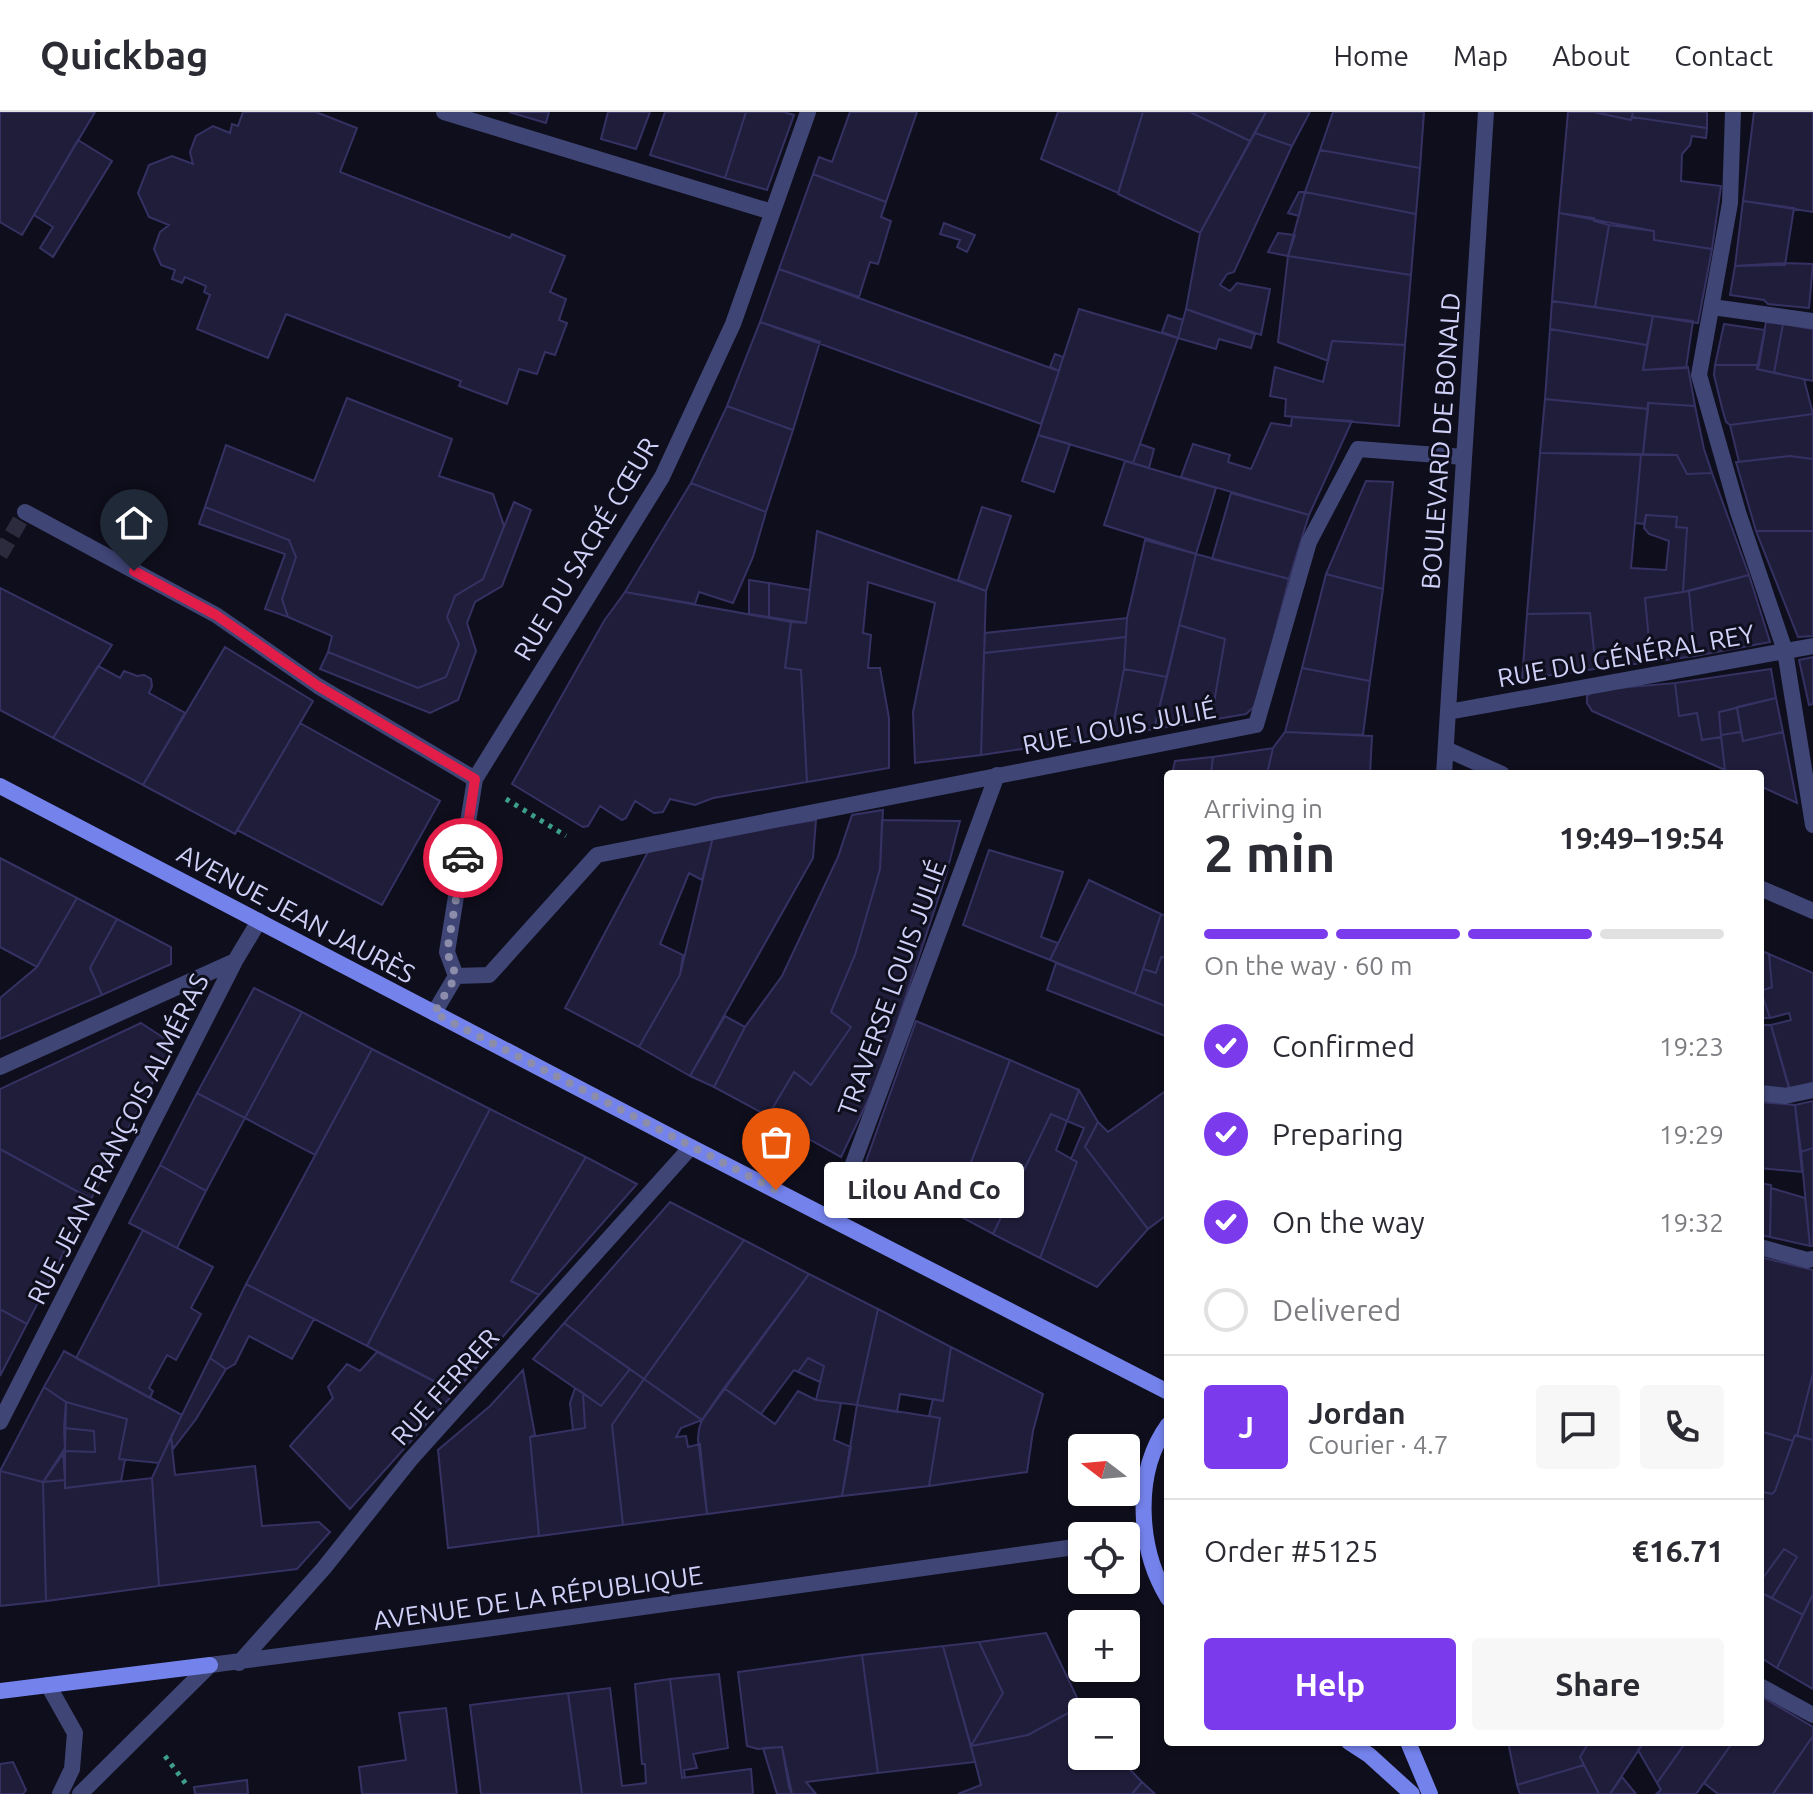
<!DOCTYPE html>
<meta charset="utf-8">
<style>
:root{--surface:#fff;--page:#f7f7f7;--text:#2b2b33;--muted:#7c7c81;--line:#e1e1e2;--accent:#7c3aed}
body{margin:0;font-family:Ubuntu,sans-serif;background:var(--page);color:var(--text);height:100vh;display:flex;flex-direction:column;font-size:30px;white-space:nowrap}
*{box-sizing:border-box;margin:0}
p{font-size:26px;color:var(--muted)}
.icon{flex:none;width:44px;height:44px;fill:none;stroke:currentColor;stroke-width:2;stroke-linecap:round;stroke-linejoin:round}
.map{position:relative;flex:1;overflow:hidden}
.sheet{position:absolute;left:1164px;top:658px;width:600px;height:976px;display:flex;flex-direction:column;background:var(--surface);border-radius:8px;box-shadow:0 2px 6px #0004}
.sheet>*{flex:none}
.needle{width:52px;rotate:286deg}
.fabs{position:absolute;left:1068px;top:1322px;display:grid;gap:16px}
.fabs a{display:grid;place-items:center;width:72px;height:72px;border-radius:8px;background:var(--surface);box-shadow:0 2px 6px #0004;font-size:40px}
.pin{position:absolute;display:grid;place-items:center;width:68px;height:68px;color:#fff;margin:-82px -34px;border-radius:50% 50% 50% 0;rotate:-45deg;box-shadow:0 0 8px #0007}
.pin .icon{rotate:45deg}
.courier{position:absolute;display:grid;place-items:center;width:80px;height:80px;margin:-40px;border:6px solid #e11d48;border-radius:50%;background:#fff;color:#222;box-shadow:0 2px 10px #0007}
.bubble{position:absolute;height:56px;border-radius:8px;background:var(--surface);box-shadow:0 2px 6px #0004;font-size:26px;font-weight:700;line-height:56px;text-align:center}
.overview em{font-style:normal;font-weight:700}
.overview div{display:flex;flex-direction:column-reverse}
.overview{display:flex;align-items:center;justify-content:space-between;height:136px;padding:0 40px}
h1{font-size:52px;font-weight:700;line-height:60px}
.bar{display:grid;grid-template-columns:repeat(4,1fr);gap:12px 8px;align-content:center;height:96px;padding:0 40px}
.bar i{height:10px;border-radius:6px;background:var(--line)}
.bar .active{background:var(--accent)}
.bar p{grid-column:span 4}
.line{display:flex;align-items:center;gap:20px;padding:0 40px;border-top:2px solid var(--line)}
.line div{flex:1}
.round{display:grid;place-items:center;flex:none;width:84px;height:84px;border-radius:8px;background:var(--page)}
ol{padding:0 40px;list-style:none}
li{display:flex;align-items:center;gap:24px;height:88px}
li p{margin-inline-start:auto}
li .icon{padding:8px;border-radius:50%;background:var(--accent);color:#fff;stroke-width:4}
li:last-child{color:var(--muted)}
li i{width:44px;height:44px;border:4px solid var(--line);border-radius:50%}
.primary-button{display:flex;gap:16px;margin-top:auto;padding:16px 40px}
.primary-button a{flex:1;height:92px;border-radius:8px;background:var(--accent);color:#fff;font-size:32px;font-weight:700;line-height:92px;text-align:center}
.primary-button a+a{background:var(--page);color:var(--text)}
header{display:flex;align-items:center;gap:48px;box-sizing:border-box;height:112px;padding:0 40px;background:var(--surface);border-bottom:2px solid var(--line)}
header strong{font-size:38px}
nav{display:flex;gap:44px;margin-inline-start:auto;font-size:28px}
.map>svg:first-child{display:block}
</style>
<header>
<strong>Quickbag</strong>
<nav><a>Home</a><a>Map</a><a>About</a><a>Contact</a></nav>
</header>
<div class="map">
<svg width="1813" height="1682" viewBox="0 0 1813 1682">
<rect width="100%" height="100%" fill="#0f0e1c"/>
<path fill="#1f1d3a" stroke="#353263" stroke-width="2" d="M0 0H95L22 123 0 110Z
M243 0H316L357 16 340 60 510 126 512 122 565 144 550 180 566 187 559 208 567 211 555 243 545 240 537 262 519 257 507 292 459 274 461 269 286 202 268 246 197 217 210 183 204 180 206 174 185 165 182 171 172 167 175 158 161 153 154 137 160 120 169 113 149 105 138 81 149 53 172 44 193 52 190 40 196 24 213 14 230 21 232 12 238 14Z
M509 0H549L546 11Z
M608 0H650L636 37 601 27Z
M665 0H746L725 66 650 43Z
M746 0H784L794 3 767 78 725 66Z
M850 0H917L886 90 813 62 819 45 832 50Z
M1058 0H1143L1118 81 1041 47Z
M1143 0H1190L1250 29 1200 121 1118 82Z
M1190 0H1266L1250 29Z
M1266 0H1310L1292 34 1255 21Z
M1333 0H1424L1420 56 1320 38Z
M1568 0H1594L1631 8 1632 5 1707 16 1706 26 1692 24 1690 33 1682 42 1681 69 1721 74 1712 137 1654 128V119L1559 101Z
M1594 0H1633L1631 8Z
M1633 0H1707V16L1632 5Z
M1754 0H1813V100L1743 89Z
M1255 21 1292 34 1234 160 1227 162 1220 173 1230 179 1237 171 1270 177 1261 223 1186 197 1200 121Z
M78 28 112 49 53 145 40 136 53 115 34 103Z
M1320 38 1420 56 1416 102 1305 80Z
M813 62 886 90 881 105 891 109 882 139 878 152 870 150 859 185 779 157Z
M1299 80H1305L1299 104 1288 101Z
M1305 80 1416 102 1411 163 1288 144Z
M1743 89 1794 96 1785 153 1735 154Z
M1559 101 1594 106V109L1609 113 1595 195 1552 189Z
M944 111 975 123 967 140 957 135 960 128 940 122Z
M1609 113 1654 119V128L1712 137 1698 211 1595 195Z
M1278 121 1295 123 1288 144 1268 140Z
M1288 144 1411 163 1405 233 1332 229 1328 249 1278 230Z
M1785 151 1813 152 1809 196 1768 192 1764 188 1730 183 1735 154Z
M779 157 1059 259 1041 312 760 210Z
M1552 189 1653 204 1647 233 1550 217Z
M1079 197 1178 226 1133 351 1038 323Z
M1186 197 1255 222 1251 236 1219 227 1216 237 1178 226Z
M1168 203 1183 208 1178 226 1162 220Z
M1653 204 1693 209 1686 256 1643 258Z
M760 210 820 230 793 318 727 294Z
M1766 210 1783 212 1774 261 1757 257Z
M1724 212 1765 218 1759 253H1715Z
M1783 212 1813 217V269L1774 261Z
M1550 217 1647 233 1643 258 1688 255 1695 294 1648 291V297L1545 287Z
M1332 229 1405 233 1399 314 1285 304 1286 287 1270 284 1275 255 1323 270Z
M1055 242 1063 245 1059 259 1050 255Z
M1715 253H1759L1757 257 1804 267 1813 302 1730 313 1726 310 1722 296 1714 263Z
M347 286 452 327 439 364 493 382 504 414 483 467 455 484 447 505 459 532 446 565 418 576 328 540 332 524 288 505 282 487 296 445 289 428 205 395 226 333 314 369Z
M1545 287 1648 297 1643 342 1540 341Z
M1648 291 1695 294 1704 337 1712 361 1687 362 1677 343 1643 342Z
M727 294 793 318 766 400 691 371Z
M1813 302V347L1790 344 1739 350 1730 313Z
M1292 305 1352 309 1309 403 1181 365 1193 332 1230 343 1228 350 1251 357 1271 311 1291 314Z
M1038 323 1070 332 1054 380 1022 369Z
M1140 332 1154 337 1149 356 1133 351Z
M1540 341 1641 343 1631 456 1666 458 1669 429 1649 422 1644 416 1646 403 1677 405 1676 415 1687 416 1683 480 1645 486 1651 550 1596 557 1590 501 1527 502Z
M1641 343H1677L1687 362 1712 361 1749 463 1683 480 1687 416 1676 415 1677 405 1646 403 1644 412 1635 411Z
M1790 344 1813 347V419H1756L1736 350Z
M1125 349 1216 376 1196 442 1104 413Z
M1366 369 1393 370 1383 477 1326 462Z
M691 371 766 400 753 445 733 491 699 480 695 492 625 480Z
M1231 381 1309 403 1289 467 1212 447Z
M514 390 531 398 502 474 475 490 467 511 476 539 458 588 430 601 320 557 328 540 418 576 446 565 459 532 447 505 455 484 483 467Z
M205 395 289 428 296 445 282 487 288 505 265 497 285 442 199 412Z
M982 395 1011 404 986 479 958 468Z
M817 419 986 479 981 643 915 651 913 600 935 491 868 470 863 521 871 523 868 556H880L889 606V656L807 670 801 558 785 556 791 510 806 511Z
M1756 419H1813V524L1798 525Z
M1145 428 1196 442 1167 565 1124 557 1127 506Z
M1196 442 1289 467 1256 593 1246 602 1211 608 1225 527 1179 513Z
M1326 462 1383 477 1370 569 1302 556Z
M1749 463 1770 530 1695 544 1689 479Z
M749 468 769 471V505L749 502Z
M769 471 810 478 806 511 769 505Z
M0 476 112 533 53 626 0 598Z
M1689 479 1695 544 1651 550 1645 486Z
M625 480 791 510 785 556 801 558 807 670 713 686 695 693 670 687 663 700 654 701 635 689 626 706 622 708 600 694 588 714 583 715 512 672 604 509Z
M1590 501 1596 557 1522 567 1527 502Z
M1127 506 1126 525 984 541 985 521Z
M1179 513 1225 527 1211 608 1154 617Z
M1126 525 1124 557 1111 624 981 643 984 541Z
M225 535 313 589 235 722 143 673Z
M1813 545V592L1809 593 1799 548Z
M98 554 120 566 124 559 137 564 144 563 151 567 152 574 149 581 185 601 143 673 53 626Z
M1302 556 1370 569 1363 623 1285 620Z
M1124 557 1167 565 1154 617 1111 624Z
M1771 557 1776 586 1719 600 1721 625 1702 628 1697 601 1679 604 1675 571Z
M1675 571 1679 604 1697 601 1702 628 1721 625 1725 658 1592 599 1587 591V584L1595 578Z
M1776 586 1783 620 1743 629 1737 595Z
M1737 596 1741 620 1721 623 1719 600Z
M300 611 440 689 382 793 237 718Z
M1285 620 1372 624 1370 662H1267L1273 636Z
M1741 620 1743 629 1783 620 1797 691 1760 674V662H1733L1725 658 1721 623Z
M1273 636 1267 662H1211L1213 645Z
M1213 645 1211 662H1172L1175 649Z
M883 698 880 757 855 843 831 900 851 915 811 973 794 960 768 1004 714 975 745 915 782 864 838 745 852 703Z
M816 708 813 746 690 964 639 935 680 863 713 725Z
M882 708 960 709 946 763 888 938 870 984 841 1045 768 1004 794 960 811 973 851 915 831 900 855 843 880 757Z
M713 725 702 768 689 761 660 832 683 843 680 863 639 935 565 896 650 736Z
M989 738 1063 760 1041 825 1058 831 1050 848 963 813Z
M0 746 77 786 37 855 0 835Z
M1089 768 1161 802 1135 882 1050 848Z
M77 786 117 807 90 856 102 883 0 927V886L37 855Z
M1161 802 1168 805V846L1161 845 1156 861 1143 857Z
M117 807 171 835V852L102 883 90 856Z
M1760 838 1769 842 1772 875 1761 879 1770 906H1760Z
M1769 842 1813 861V972L1790 978 1771 913 1791 908 1789 901 1770 906 1761 879 1772 875Z
M1161 845 1168 846V895L1135 882 1143 857 1156 861Z
M1056 851 1168 895V925L1047 878Z
M254 876 302 900 245 1006 197 981Z
M302 900 372 937 315 1043 245 1006Z
M725 904 745 915 714 975 690 964Z
M916 909 1010 948 952 1100 864 1055Z
M141 911 173 932 91 1087 0 1037V977Z
M1760 913H1771L1789 977 1760 974Z
M372 937 490 997 367 1234 246 1172Z
M1010 948 1079 978 1067 1009 1051 1002 993 1122 952 1100Z
M1079 978 1098 1010 1085 1035 1148 1117 1097 1175 1040 1146 1077 1050 1071 1047 1084 1016 1067 1009Z
M1164 980 1168 985V1102L1148 1117 1085 1035 1098 1010 1108 1020Z
M197 981 245 1006 206 1079 160 1053Z
M1813 989V1036L1801 1040 1795 993Z
M1760 990 1795 993 1802 1060 1760 1056Z
M490 997 586 1045 511 1169 539 1183 455 1280 367 1234Z
M1051 1002 1067 1009 1056 1038 1077 1050 1040 1146 993 1122Z
M1813 1036V1134H1810L1801 1040Z
M0 1037 91 1087 27 1212 0 1197Z
M586 1045 637 1072 539 1183 511 1169Z
M160 1053 206 1079 177 1136 129 1111Z
M1760 1071 1771 1073 1770 1125 1760 1123Z
M1771 1076 1805 1086 1810 1134 1770 1125Z
M670 1090 744 1128 644 1267 564 1211Z
M143 1118 213 1155 191 1196 201 1202 176 1248 167 1243 149 1276 153 1279 150 1286 76 1246Z
M744 1128 809 1162 702 1308 644 1267Z
M1760 1145 1813 1158V1261L1797 1324 1795 1323 1793 1329 1760 1319V1249L1763 1211 1760 1210Z
M809 1162 878 1197 857 1293 816 1288 824 1254 808 1246 798 1260 794 1258 761 1302 724 1276Z
M246 1172 314 1207 292 1247 249 1224 235 1252 226 1257 210 1246Z
M0 1197 27 1212 0 1264Z
M878 1197 951 1235 943 1289 900 1282 897 1300 857 1293Z
M564 1211 630 1257 601 1294 533 1247Z
M951 1235 1043 1282 1033 1319 1027 1360 929 1374 940 1306 929 1304 933 1287 943 1289Z
M64 1239 182 1303 159 1351 119 1347 127 1307 66 1290 44 1275Z
M377 1240 455 1280 350 1397 290 1334 333 1286 328 1275 347 1252 360 1259Z
M210 1246 226 1257 196 1307 173 1337 171 1325Z
M808 1246 824 1254 820 1270 798 1260Z
M630 1257 644 1267 612 1313 623 1413 539 1424 530 1325 585 1316 583 1281 601 1294Z
M523 1258 535 1323 530 1325 539 1424 448 1436 438 1338 490 1294Z
M1813 1261V1328L1797 1324Z
M644 1267 702 1308 681 1316 676 1325 686 1324 688 1335 700 1332 707 1402 623 1413 612 1313Z
M44 1275 66 1290 65 1339 43 1370 0 1359Z
M575 1276 583 1281 585 1316 573 1318 570 1291Z
M724 1276 775 1312 798 1279 816 1288 841 1291 834 1328 851 1335 842 1384 707 1402 698 1327 699 1317 702 1308Z
M66 1290 127 1307 119 1347 125 1348 121 1369 65 1376V1339L95 1340 94 1319 64 1316Z
M857 1293 940 1306 929 1374 842 1384Z
M64 1316 94 1319 95 1340 65 1339Z
M1760 1319 1793 1329 1775 1379 1772 1382 1763 1380 1760 1387Z
M1795 1323 1813 1328V1482L1803 1503 1772 1486 1797 1445 1784 1437 1760 1470V1387L1763 1380 1772 1382 1775 1379Z
M171 1325 175 1363 255 1354 262 1414 319 1410 330 1420 297 1457 159 1474 152 1366Z
M63 1339 65 1368 43 1370Z
M0 1359 43 1370 46 1489 0 1494Z
M152 1366 159 1474 46 1489 43 1370 65 1368V1376Z
M1784 1437 1797 1445 1772 1486 1760 1480V1470Z
M1760 1480 1803 1503 1777 1556 1760 1545Z
M1813 1482V1577L1777 1556Z
M1046 1521 1081 1594 1028 1623 971 1634 1003 1581 979 1530Z
M979 1530 1003 1581 971 1634 943 1534Z
M943 1534 975 1650 878 1661 862 1543Z
M862 1543 878 1661 806 1670 816 1682H792L782 1635 758 1637 747 1634 738 1560Z
M719 1562 728 1636 693 1642 697 1656 684 1658 685 1666H682L670 1567Z
M670 1567 682 1666 751 1657 753 1682H582L568 1581 610 1576 622 1674 646 1671 645 1652H642L635 1572Z
M568 1581 582 1682H481L470 1593Z
M1764 1586 1813 1615V1624L1773 1682H1718L1704 1671 1733 1630H1760V1592Z
M1081 1594 1085 1600H1082V1644H1117L1142 1670 1132 1682H958L981 1673 971 1634 1028 1623Z
M446 1596 457 1682H362L359 1655 406 1648 399 1601Z
M1813 1624V1682H1773Z
M1508 1630H1589L1580 1645 1584 1653 1517 1673Z
M1589 1630H1644L1610 1682H1599L1580 1645Z
M1644 1630H1686L1657 1671 1638 1638Z
M1686 1630H1733L1696 1682H1656L1661 1678 1657 1671Z
M782 1635 789 1675 792 1682H777L763 1636Z
M13 1650 26 1678 23 1682H0V1652Z
M1584 1653 1599 1682H1520L1517 1673Z
M1622 1665 1636 1682H1610Z
M247 1668 248 1682H195L194 1675Z
M1142 1670 1155 1682H1132Z"/>
<g fill="none" stroke-linecap="round" stroke-linejoin="round">
<path stroke="#2c2b3d" stroke-width="16" stroke-dasharray="16 8" stroke-linecap="butt" d="M0 443 25 400"/>
<path stroke="#3d9f8b" stroke-width="5" stroke-dasharray="4 6" stroke-linecap="butt" d="M506 687 566 724
M165 1644 186 1672"/>
<path stroke="#3f4575" stroke-width="16" d="M444 0 772 100
M1733 0 1730 91 1699 263 1738 400 1785 539
M1712 195 1813 209
M1760 981 1785 984 1813 978
M833 1106 997 663
M1760 1135 1807 1148 1813 1147
M1760 1574 1813 1603"/>
<path stroke="#3f4575" stroke-width="16" d="M25 400 216 503 318 574 475 667
M1785 539 1813 713
M1448 600 1813 534
M1446 637 1502 662
M1444 662 1486 0
M1760 776 1813 799
M456 864 489 863 597 743 1256 613 1309 430 1358 337 1464 345
M456 864 447 840 475 667 662 365 733 212 808 0
M434 901 456 864
M0 955 235 849
M0 1310 235 849 259 809
M1126 1428 1145 1426
M239 1551 324 1456 410 1348 691 1035
M48 1573 75 1621 72 1657 60 1682
M80 1682 210 1553 478 1518 1082 1434"/>
<path stroke="#7482eb" stroke-width="16" d="M0 674 691 1035 1168 1280
M1168 1313C1133 1361 1138 1437 1168 1486
M0 1579 210 1553
M1349 1630 1369 1643 1412 1682
M1408 1630 1430 1682"/>
</g>
<g fill="none" stroke-linecap="round" stroke-linejoin="round">
<path stroke="#8c8dab" stroke-width="8" stroke-dasharray="0 14.4" d="M463 746 447 840 456 864 434 901 776 1078"/>
<path stroke="#e11d48" stroke-width="10" d="M134 459 216 503 318 574 475 667 463 746"/>
</g>
<g text-anchor="middle" stroke-width="6" stroke-linejoin="round" paint-order="stroke">
<g font-size="26" fill="#d0d1f8" stroke="#0f0e1c">
<text transform="translate(1441 329) rotate(-86)" y="9">BOULEVARD DE BONALD</text>
<text transform="translate(586 437) rotate(-59)" y="9">RUE DU SACRÉ CŒUR</text>
<text transform="translate(1626 544) rotate(-10)" y="9">RUE DU GÉNÉRAL REY</text>
<text transform="translate(1119 615) rotate(-11)" y="9">RUE LOUIS JULIÉ</text>
<text transform="translate(296 802) rotate(28)" y="9">AVENUE JEAN JAURÈS</text>
<text transform="translate(892 876) rotate(-70)" y="9">TRAVERSE LOUIS JULIÉ</text>
<text transform="translate(118 1027) rotate(-63)" y="9">RUE JEAN FRANÇOIS ALMÉRAS</text>
<text transform="translate(445 1275) rotate(-48)" y="9">RUE FERRER</text>
<text transform="translate(538 1486) rotate(-8)" y="9">AVENUE DE LA RÉPUBLIQUE</text>
</g>
</g>
</svg>
<div class="fabs">
<a><svg class="needle" viewBox="-14 -14 28 28"><path d="M0-13l5 13h-10z" fill="#e53935"/><path d="M0 13l5-13h-10z" fill="#7c7c81"/></svg></a>
<a><svg class="icon" aria-label="locate" viewBox="0 0 24 24"><circle cx="12" cy="12" r="6"/><path d="M12 2v4M12 18v4M2 12h4M18 12h4"/></svg></a>
<a>+</a>
<a>−</a>
</div>
<div class="pin" style="left:776px;top:1078px;background:#ea580c"><svg class="icon" aria-label="bag" viewBox="0 0 24 24"><path d="M5 8h14l-1 12H6zM9 8a3 3 0 0 1 6 0"/></svg></div>
<div class="pin" style="left:134px;top:459px;background:#1f2937"><svg class="icon" aria-label="home" viewBox="0 0 24 24"><path d="M3 11l9-7 9 7M6 9v11h12V9"/></svg></div>
<div class="courier" style="left:463px;top:746px"><svg class="icon" aria-label="car" viewBox="0 0 24 24"><path d="M5 17H2v-5l4-1 3-4h7l3 4 3 1v5h-3M9 17h6M6 11h13"/><circle cx="7" cy="17" r="2"/><circle cx="17" cy="17" r="2"/></svg></div>
<div class="bubble" style="left:824px;top:1050px;width:200px">Lilou And Co</div>
<section class="sheet">
<div class="overview"><div><h1>2 min</h1><p>Arriving in</p></div><em>19:49–19:54</em></div>
<div class="bar"><i class="active"></i><i class="active"></i><i class="active"></i><i></i><p>On the way · 60 m</p></div>
<ol>
<li><svg class="icon" aria-label="check" viewBox="0 0 24 24"><path d="M5 12l5 5 9-10"/></svg>Confirmed<p>19:23</p></li>
<li><svg class="icon" aria-label="check" viewBox="0 0 24 24"><path d="M5 12l5 5 9-10"/></svg>Preparing<p>19:29</p></li>
<li><svg class="icon" aria-label="check" viewBox="0 0 24 24"><path d="M5 12l5 5 9-10"/></svg>On the way<p>19:32</p></li>
<li><i></i>Delivered</li>
</ol>
<div class="line" style="height:144px"><b class="round" style="background:var(--accent);color:#fff">J</b><div><b>Jordan</b><p>Courier · 4.7</p></div><a class="round"><svg class="icon" aria-label="chat" viewBox="0 0 24 24"><path d="M4 5h16v11H9l-5 4z"/></svg></a><a class="round"><svg class="icon" aria-label="phone" viewBox="0 0 24 24"><path d="M5 4h4l2 5-3 2q2 4 5 5l2-3 5 2v4C11 20 4 13 5 4z"/></svg></a></div>
<div class="line" style="height:104px"><div>Order #5125</div><b>€16.71</b></div>
<div class="primary-button"><a>Help</a><a>Share</a></div>
</section>
</div>
